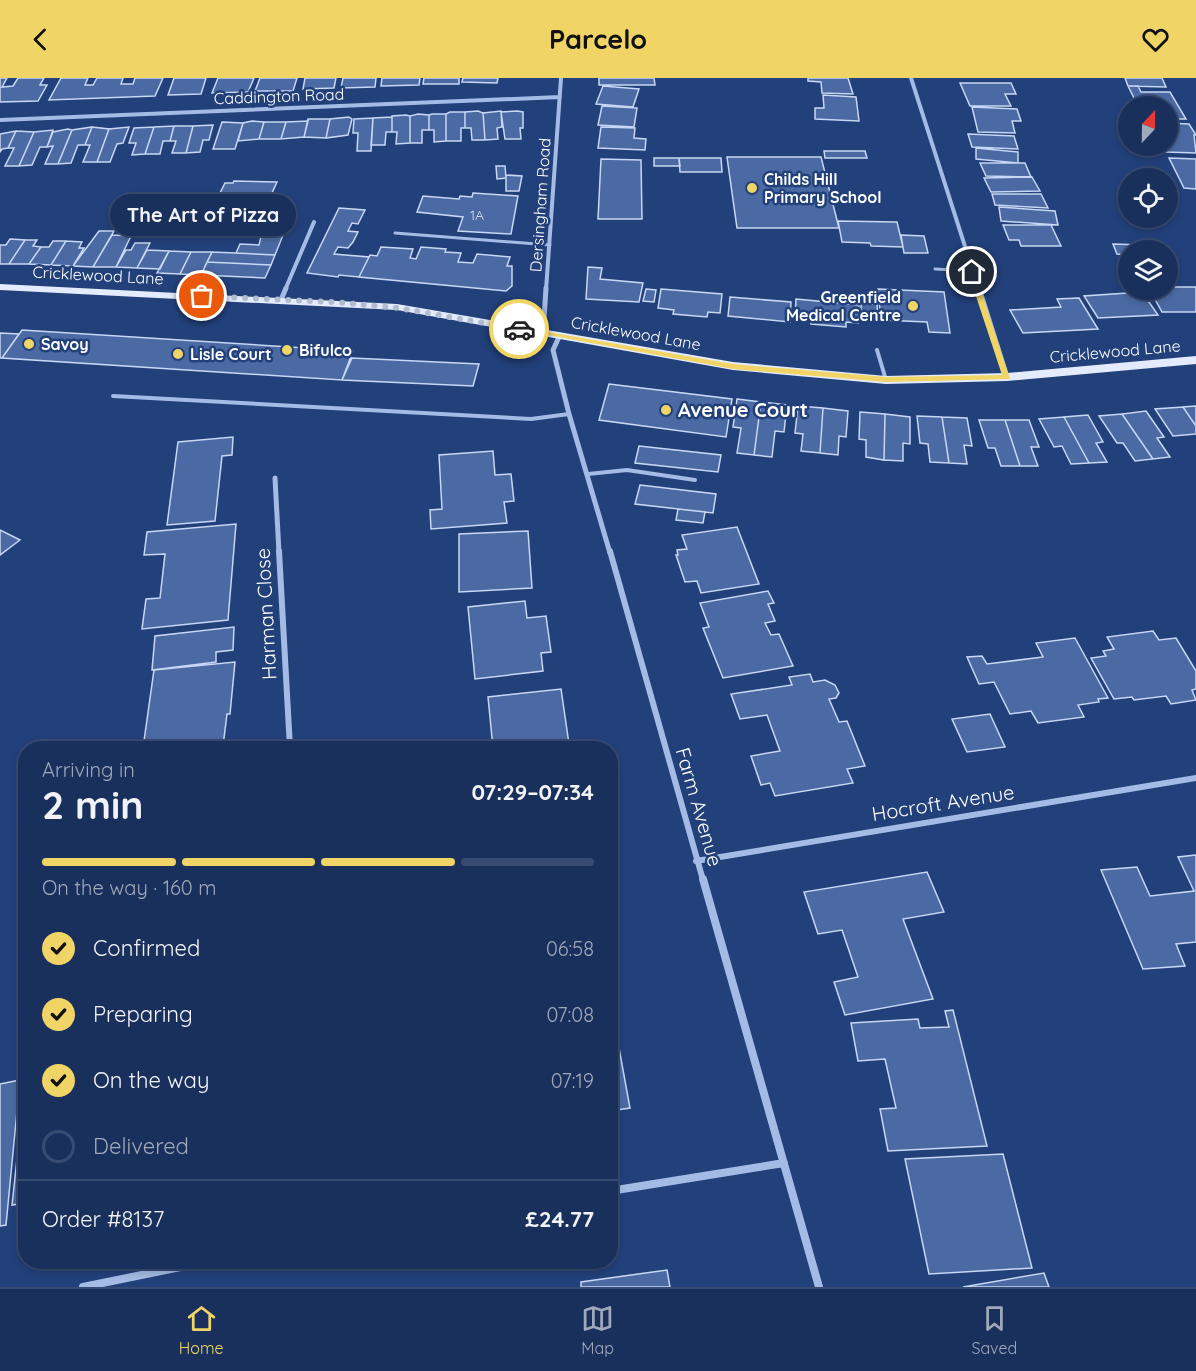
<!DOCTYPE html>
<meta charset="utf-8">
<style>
:root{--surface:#1a305c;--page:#273c65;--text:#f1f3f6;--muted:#9fa9bb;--line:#384b72;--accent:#f0d566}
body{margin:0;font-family:Quicksand,sans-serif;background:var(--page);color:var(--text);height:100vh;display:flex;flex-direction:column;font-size:22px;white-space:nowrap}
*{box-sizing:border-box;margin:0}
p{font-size:20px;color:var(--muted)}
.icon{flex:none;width:33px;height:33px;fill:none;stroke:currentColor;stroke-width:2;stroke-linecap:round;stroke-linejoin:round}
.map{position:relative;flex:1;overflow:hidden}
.drawer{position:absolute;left:18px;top:663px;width:600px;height:528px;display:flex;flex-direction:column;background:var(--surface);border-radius:24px;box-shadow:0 3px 9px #0003,0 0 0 2px var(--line)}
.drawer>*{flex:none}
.needle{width:39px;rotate:22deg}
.fabs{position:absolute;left:1118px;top:18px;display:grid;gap:12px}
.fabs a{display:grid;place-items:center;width:60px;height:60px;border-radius:50%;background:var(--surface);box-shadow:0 3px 9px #0003,0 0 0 2px var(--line);font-size:30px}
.pin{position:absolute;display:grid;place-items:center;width:51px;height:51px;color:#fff;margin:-26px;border:3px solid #fff;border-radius:50%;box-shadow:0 2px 6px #0007}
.courier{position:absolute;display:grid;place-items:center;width:60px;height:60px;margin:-30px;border:4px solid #f0d566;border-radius:50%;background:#fff;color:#222;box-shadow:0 2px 8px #0007}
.bubble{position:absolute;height:42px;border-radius:21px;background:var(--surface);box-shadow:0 3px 9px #0003,0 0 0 2px var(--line);font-size:20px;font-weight:800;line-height:42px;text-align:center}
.headline em{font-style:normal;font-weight:800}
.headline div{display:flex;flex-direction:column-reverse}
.headline{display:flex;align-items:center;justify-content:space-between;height:102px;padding:0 24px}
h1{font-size:39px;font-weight:800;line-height:45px}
.bar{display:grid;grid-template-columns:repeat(4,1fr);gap:9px 6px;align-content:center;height:72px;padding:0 24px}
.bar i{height:8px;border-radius:4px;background:var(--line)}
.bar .current{background:var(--accent)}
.bar p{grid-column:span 4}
.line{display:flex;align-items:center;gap:15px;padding:0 24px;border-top:2px solid var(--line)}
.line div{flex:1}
ol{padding:0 24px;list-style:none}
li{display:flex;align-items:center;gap:18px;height:66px}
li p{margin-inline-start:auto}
li .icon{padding:6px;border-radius:50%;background:var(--accent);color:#111;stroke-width:4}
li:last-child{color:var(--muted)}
li i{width:33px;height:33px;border:3px solid var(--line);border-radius:50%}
header{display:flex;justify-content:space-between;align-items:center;height:78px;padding:0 24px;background:var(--accent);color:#111;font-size:27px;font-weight:800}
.tabs{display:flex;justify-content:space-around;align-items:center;height:84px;border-top:2px solid var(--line);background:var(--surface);font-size:16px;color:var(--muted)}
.tabs a{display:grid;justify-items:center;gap:3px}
.tabs .current{color:var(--accent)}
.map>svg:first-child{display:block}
</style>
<header><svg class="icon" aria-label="back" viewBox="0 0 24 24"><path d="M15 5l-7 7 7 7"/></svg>Parcelo<svg class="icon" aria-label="heart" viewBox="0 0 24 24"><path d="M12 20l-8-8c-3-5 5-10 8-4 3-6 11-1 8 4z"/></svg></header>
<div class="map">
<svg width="1196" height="1209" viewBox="0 0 1196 1209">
<rect width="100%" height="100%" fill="#22407a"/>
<path fill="#4b6aa3" stroke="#c7d7f4" stroke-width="1.5" d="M0 0H7L2 9 13 8 18 0H44L40 7H47L38 23 0 24Z
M61 0H88L85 7H93L97 0H123L121 6H133L135 0H163L155 18 49 22Z
M174 0H206L201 16 168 17Z
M218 0H254L248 14 212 15Z
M260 0H297L293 13H255Z
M305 0H336L334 10 303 11Z
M343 0H376L375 9 341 10Z
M382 0H420L419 7 381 8Z
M424 0H459V6H423Z
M463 0H498L497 5 462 4Z
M599 0H654L655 7H599Z
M808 0H848L853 16 822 15 821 4 808 3Z
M1125 0H1162L1166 9 1128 8Z
M960 5H1011L1016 16H1005L1011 28H970Z
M603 8 639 11 633 29 596 26Z
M1128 8H1138L1141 14H1170L1186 41H1167V28H1130H1138Z
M823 17 856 19 859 43 815 41V30H824Z
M602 28 637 30 634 49 598 47Z
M972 29 1017 31 1021 43H1012L1015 55 978 54Z
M478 33 483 35 485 62H472L471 50H465V34Z
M501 33 502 49 497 50 498 61 485 62 483 35Z
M517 33 523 34V50H520L521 61H505L501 34Z
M450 34H465V50H461V63H446V36Z
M418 36 429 37V52H422V65H410V38Z
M432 36H446V63L434 64V52H429V37Z
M406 37 410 38V65L396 66 397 54H392V38Z
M349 39 352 41 348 57 326 60 330 41Z
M392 39V54H386L385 67H371L373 40Z
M373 40 371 73H357L358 55H353L354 41Z
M308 41H330L326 60 304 59Z
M252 43 264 44 259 61 238 63 243 45Z
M308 43 304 59 281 61 286 44Z
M222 44 243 45 235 71H213Z
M264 44H286L281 61H259Z
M1167 45 1189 46 1196 57H1194L1196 75 1166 74 1162 68H1167Z
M213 47 209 62H203L200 74 186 75 193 48Z
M174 48H193L186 75H172L176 63H170Z
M174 48 170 63H163L160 76H145L154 49Z
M92 49 109 51 97 84H83L90 67H85Z
M92 49 85 67H78L71 85 58 86 72 52Z
M129 49 123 65 117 66 110 84H97L109 51Z
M154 49 145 76 132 77 136 65H129L134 50Z
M601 49 635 50 634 60 646 61 645 72 598 70Z
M68 51 72 52 58 86H45L53 68 47 69 53 54Z
M53 52 47 69H40L32 87 19 88 34 54Z
M16 53 34 54 19 88H5L14 70H8Z
M16 53 8 70 2 71 0 74V56Z
M968 56 1014 58 1018 71 972 69Z
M976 70 1018 74V85L976 81Z
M824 73H865L867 80H825Z
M727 79H821L839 150H737Z
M654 80H679L680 88H654Z
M679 80H721L722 94H680Z
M1169 80 1196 81V111L1184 110Z
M601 81 641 82 642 141H598Z
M980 85H1025L1031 99 986 98Z
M496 88H505L506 100 497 101Z
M506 97 522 98 519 113H506Z
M1032 99 1040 113 991 114 984 100Z
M234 103 277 104 266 128 223 126 225 122 217 121 225 105H233Z
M473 115 518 118 511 156 458 153 463 139 417 134 423 118 459 121 460 118 472 119Z
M992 116H1041L1048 130 995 127Z
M999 129 1055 133 1058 147 1001 143Z
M339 130 365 132 358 146 352 145 348 153 358 154 353 164 348 170 338 169 334 176 369 179 359 199 339 197 338 199 307 195Z
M838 143 897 144 903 169 871 168 870 165 842 164Z
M275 147H287L275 177 236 175 240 166 259 167 263 150 273 151Z
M1003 147H1051L1061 168H1021L1019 162H1009Z
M99 153H114L93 189 73 188Z
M112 157 131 158 116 189H93Z
M901 157 924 158 928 175H904Z
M10 161 25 162 9 186H0V167H6Z
M25 162H37L33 168 41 169 29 186H9Z
M53 163H66L51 187 29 186 41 169H49Z
M66 163 82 164 79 170H84L73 188 51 187Z
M135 165H150L137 190 116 189 126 172H131Z
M1113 166 1145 167 1147 172H1128V177L1117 176Z
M381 169 413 171 410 180 416 181 421 169 446 171 445 174 461 175 458 184 473 185 477 176 510 179 507 188H512V208L506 213 359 199 370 177 377 178Z
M147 172 169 173 160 191 137 190Z
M169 173 191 174 180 196 157 195Z
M191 174H212L201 197 180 196Z
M212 174 236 175 275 177 271 187 207 184Z
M207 184 271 187 265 200 201 197Z
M588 189 602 190 600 201 643 205 639 224 586 221Z
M1167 209H1196V234H1162L1150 212H1167Z
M646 211 656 212 654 224 643 223Z
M661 211 722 216 720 235 708 234 707 239 673 236 674 232 658 230Z
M878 211 944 214 950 255 929 254 927 244 881 242Z
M1142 214 1158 237 1098 240 1084 218Z
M730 219 791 224 790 244 728 238Z
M1079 220 1098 251 1023 255 1010 232 1061 229 1057 221Z
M796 221 859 227 858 245 846 244V249L811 246V241L795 240Z
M861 225 877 226 878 241 861 239Z
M22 252 353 273 342 302 2 280Z
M0 255 19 256 2 280H0Z
M352 280 479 286 473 308 342 302Z
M609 306 732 321 726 359 599 342Z
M737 321 761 324 754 377 737 375 741 350 733 349Z
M761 324 787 327 784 354 775 353 772 379 754 377Z
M798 328 823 330 820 375 801 373 803 356 795 355Z
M1196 328V348L1183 329Z
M1183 329 1196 348V356L1173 358 1155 331Z
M823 330 848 333 846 359 839 358 838 377 820 375Z
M1146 333 1164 359 1157 360 1170 379 1153 381 1122 336Z
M860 334 885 336 884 382 866 379V362L859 361Z
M885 336 910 339V366L903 365V383L884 382Z
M1122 336 1153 381 1135 383 1123 365H1117L1099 338Z
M1088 337 1103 364 1096 365 1107 384 1089 385 1064 339Z
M917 338 942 339 949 385 930 384 928 366 920 365Z
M942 339 967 340 972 368 964 367 967 386 949 385Z
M1064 339 1089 385 1071 386 1062 368 1054 369 1039 341Z
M979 342H1005L1020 388H1001L995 370H988Z
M1005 342H1029L1039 369H1031L1038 388H1020Z
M233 359 232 377 222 378 215 443 167 447 178 364Z
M639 368 721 377 718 394 635 385Z
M493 373 495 397 511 396 514 423 504 424 507 445 431 451 430 432 442 431 439 377Z
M640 407 716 416 713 435 635 426Z
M678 431 705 434 703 445 676 442Z
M236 446 228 542 142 551 146 521 160 520 165 476 144 477 147 454Z
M737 449 759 506 701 515 697 503 685 504 676 477H678L677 472 687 471 682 457Z
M0 452 20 462 0 477Z
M528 453 532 510 459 514V456Z
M768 513 774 525 768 526 775 543 765 545 771 557 779 556 793 588 723 600 703 550 709 549 700 525Z
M525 523 527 540 546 538 551 574 541 575 543 593 475 601 468 529Z
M234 549 233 572 216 574V584L152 592 155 558Z
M1153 553 1159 562 1176 560 1196 593V611L1192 612 1196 622 1171 626 1166 618 1134 622 1132 619 1114 621 1091 580 1106 578 1103 573 1114 571 1107 559Z
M1075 560 1108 620 1098 621 1099 624 1078 627 1084 639 1038 645 1031 633 1010 636 994 604 979 606 967 579 982 578 987 586 1043 579 1036 565Z
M235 584 230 636H227L223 668 143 670 154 592Z
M810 596 813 604 825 602 835 607 839 615 836 620 829 621 839 644 847 643 865 688 847 691 853 705 775 718 770 705 761 707 751 678 780 673 767 637 740 641 731 616 792 607 789 599Z
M561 611 569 666H560V670H493L488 619Z
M990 636 1005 669 967 674 952 641Z
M1196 777V864L1176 866 1185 888 1143 891 1101 792 1137 789 1150 818 1194 813 1178 779Z
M927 794 944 834 903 841 933 921 845 937 834 904 858 899 842 852 818 856 804 814Z
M610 885 617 917 610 918Z
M953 932 987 1068 888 1073 880 1031 896 1030 885 981 858 983 851 945 918 941 920 950 949 949 945 933Z
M615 948 630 1030 610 1033V949Z
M26 998V1125L12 1127Z
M20 1002 6 1147 0 1148V1006Z
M1003 1076 1032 1190 929 1196 905 1081Z
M667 1192 670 1209H581V1204Z
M1044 1195 1049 1209H963Z"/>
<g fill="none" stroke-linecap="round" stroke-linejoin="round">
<path stroke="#a4bbe5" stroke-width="3" d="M395 155 550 167
M935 191 971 193"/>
<path stroke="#a4bbe5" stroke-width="4" d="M877 272 886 302
M113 318 531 341 569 336
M588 396 627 392 695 402"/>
<path stroke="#a4bbe5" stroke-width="4" d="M911 0 979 212
M0 42 560 19
M285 212 314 144
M546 212 561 0"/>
<path stroke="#a4bbe5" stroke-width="5" d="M979 210 1007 299
M281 222 286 210
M539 255 544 241 546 210
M559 259 553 272 569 336 610 475
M275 400 279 475"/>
<path stroke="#a4bbe5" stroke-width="6" d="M279 473 290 670
M610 473 703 802
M696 783 1196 700"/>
<path stroke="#a4bbe5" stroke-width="8" d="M703 801 819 1209
M610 1113 784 1085
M83 1209 205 1184"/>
<path fill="#e4ebfc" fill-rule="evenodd" d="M0 206 397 226 733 284 886 298 1007 295 1196 278V286L1007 303 886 306 733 292 397 232 0 212Z"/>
</g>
<path fill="#f0d566" d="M972 191 975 194 1010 301 886 304 733 291 515 251 519 249 733 286 886 299 1002 297 968 194Z"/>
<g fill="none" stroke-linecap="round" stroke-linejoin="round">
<path stroke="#b2bcd0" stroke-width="6" stroke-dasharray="0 10.8" d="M202 218 333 224 398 230 519 251"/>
</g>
<g fill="#f0d566" stroke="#22407a" stroke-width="2">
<circle cx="752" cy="110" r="6"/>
<circle cx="913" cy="228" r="6"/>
<circle cx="29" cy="266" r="6"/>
<circle cx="287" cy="272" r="6"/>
<circle cx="178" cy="276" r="6"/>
<circle cx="666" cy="332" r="6"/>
</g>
<g text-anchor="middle" stroke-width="5" stroke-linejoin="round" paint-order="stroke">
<g font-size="14" fill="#d2dae8">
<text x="477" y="142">1A</text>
</g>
<g font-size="16" fill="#fff" stroke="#22407a">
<text transform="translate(279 18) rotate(-2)" y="6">Caddington Road</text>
<text transform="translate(540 127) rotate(-86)" y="6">Dersingham Road</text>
<text transform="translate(98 197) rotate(3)" y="6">Cricklewood Lane</text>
<text transform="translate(636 255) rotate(10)" y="6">Cricklewood Lane</text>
<text transform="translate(1115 273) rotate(-5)" y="6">Cricklewood Lane</text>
</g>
<g font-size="16" font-weight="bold" fill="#fff" stroke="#22407a" text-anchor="start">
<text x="764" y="107">Childs Hill<tspan x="764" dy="18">Primary School</tspan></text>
<text x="901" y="225" text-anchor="end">Greenfield<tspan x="901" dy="18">Medical Centre</tspan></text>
<text x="41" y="272">Savoy</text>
<text x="299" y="278">Bifulco</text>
<text x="190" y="282">Lisle Court</text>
</g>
<g font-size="20" font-weight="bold" fill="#fff" stroke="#22407a" text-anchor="start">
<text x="678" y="339">Avenue Court</text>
</g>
<g font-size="20" fill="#fff" stroke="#22407a">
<text transform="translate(266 536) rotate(-93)" y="7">Harman Close</text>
<text transform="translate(943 725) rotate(-9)" y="7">Hocroft Avenue</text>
<text transform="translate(699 729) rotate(74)" y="7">Farm Avenue</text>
</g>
</g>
</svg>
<div class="fabs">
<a><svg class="needle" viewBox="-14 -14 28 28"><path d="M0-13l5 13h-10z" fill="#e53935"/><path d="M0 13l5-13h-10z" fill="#9fa9bb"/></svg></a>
<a><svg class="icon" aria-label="locate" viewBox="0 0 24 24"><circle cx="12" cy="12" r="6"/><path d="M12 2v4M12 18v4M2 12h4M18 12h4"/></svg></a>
<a><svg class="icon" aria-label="layers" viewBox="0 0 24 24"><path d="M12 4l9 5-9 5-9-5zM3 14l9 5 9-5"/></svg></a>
</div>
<div class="pin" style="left:202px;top:218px;background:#ea580c"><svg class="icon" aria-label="bag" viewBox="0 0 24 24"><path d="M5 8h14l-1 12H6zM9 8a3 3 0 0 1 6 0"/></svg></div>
<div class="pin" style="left:972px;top:194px;background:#1f2937"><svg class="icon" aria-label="home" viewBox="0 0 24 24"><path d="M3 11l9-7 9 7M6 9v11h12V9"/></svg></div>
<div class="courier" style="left:519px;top:251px"><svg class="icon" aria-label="car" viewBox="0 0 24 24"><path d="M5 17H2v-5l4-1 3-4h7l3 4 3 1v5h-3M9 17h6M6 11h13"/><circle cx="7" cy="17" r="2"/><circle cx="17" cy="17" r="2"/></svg></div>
<div class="bubble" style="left:110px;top:116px;width:186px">The Art of Pizza</div>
<section class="drawer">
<div class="headline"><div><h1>2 min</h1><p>Arriving in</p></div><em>07:29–07:34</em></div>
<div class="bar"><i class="current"></i><i class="current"></i><i class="current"></i><i></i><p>On the way · 160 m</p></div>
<ol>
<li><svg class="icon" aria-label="check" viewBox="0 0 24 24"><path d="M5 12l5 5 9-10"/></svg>Confirmed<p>06:58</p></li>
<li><svg class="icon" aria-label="check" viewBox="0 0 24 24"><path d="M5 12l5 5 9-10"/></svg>Preparing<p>07:08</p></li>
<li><svg class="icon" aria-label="check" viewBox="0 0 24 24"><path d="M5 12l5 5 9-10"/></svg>On the way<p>07:19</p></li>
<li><i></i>Delivered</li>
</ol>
<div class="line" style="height:78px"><div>Order #8137</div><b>£24.77</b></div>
</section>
</div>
<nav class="tabs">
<a class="current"><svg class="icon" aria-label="home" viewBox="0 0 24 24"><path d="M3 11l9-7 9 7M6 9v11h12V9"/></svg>Home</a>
<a><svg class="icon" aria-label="map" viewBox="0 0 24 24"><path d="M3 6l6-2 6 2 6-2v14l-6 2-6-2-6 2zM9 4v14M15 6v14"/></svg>Map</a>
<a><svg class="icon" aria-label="saved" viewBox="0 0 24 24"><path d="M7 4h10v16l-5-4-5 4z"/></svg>Saved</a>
</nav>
